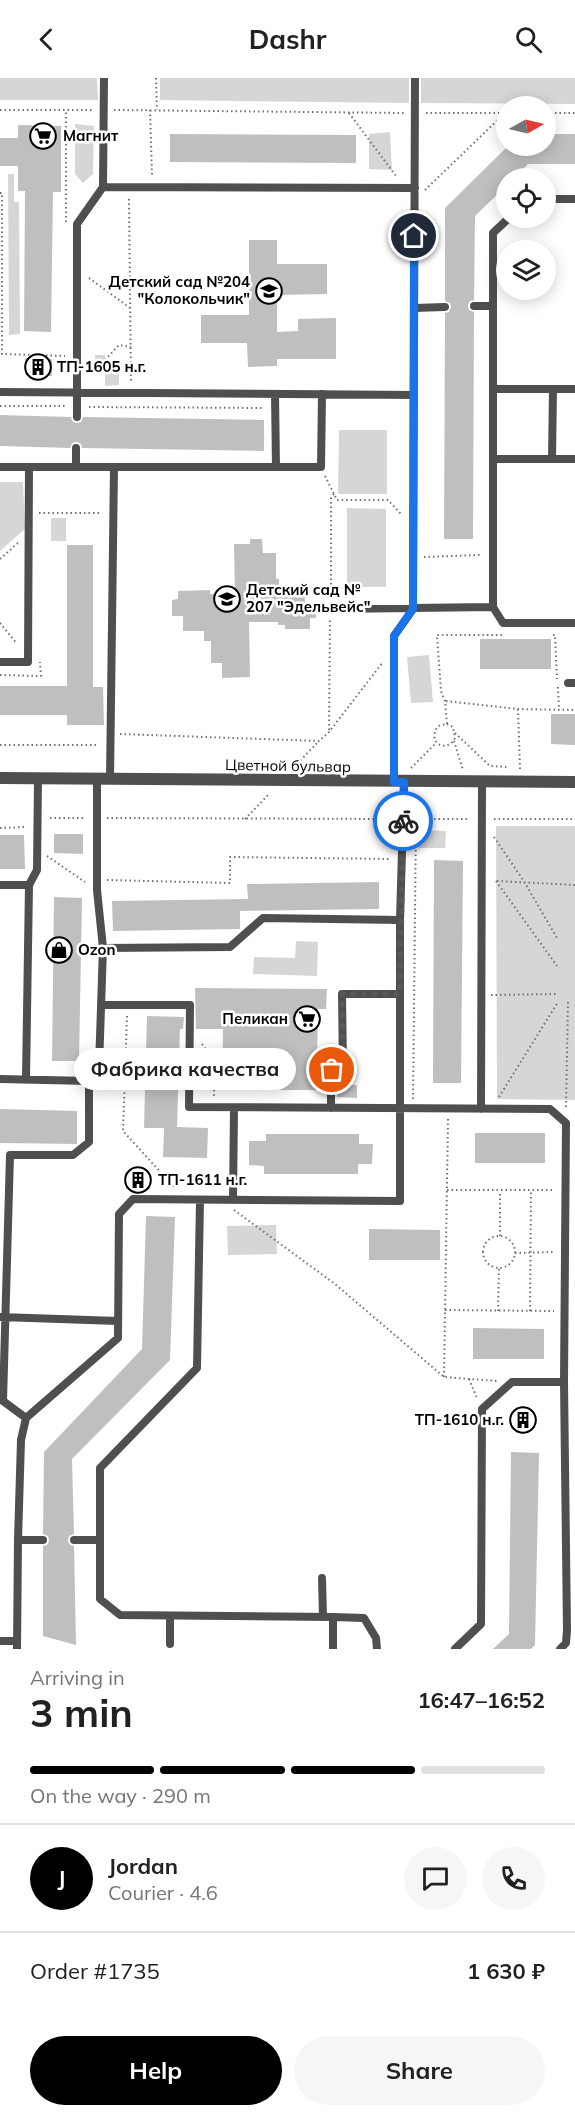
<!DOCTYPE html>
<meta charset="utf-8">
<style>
:root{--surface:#fff;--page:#f6f6f6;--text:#202124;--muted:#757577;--line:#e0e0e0;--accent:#000}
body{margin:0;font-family:Mulish,sans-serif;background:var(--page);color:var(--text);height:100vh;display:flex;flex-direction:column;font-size:22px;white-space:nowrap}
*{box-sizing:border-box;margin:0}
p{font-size:20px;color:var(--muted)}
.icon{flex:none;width:33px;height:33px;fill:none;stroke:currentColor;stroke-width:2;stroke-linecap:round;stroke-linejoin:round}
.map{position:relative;height:1571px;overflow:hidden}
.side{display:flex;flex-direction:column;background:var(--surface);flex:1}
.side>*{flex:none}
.needle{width:39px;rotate:82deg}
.fabs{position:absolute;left:496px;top:18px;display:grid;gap:12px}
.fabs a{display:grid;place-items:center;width:60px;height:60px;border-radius:50%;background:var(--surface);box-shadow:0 3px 15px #0003;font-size:30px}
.pin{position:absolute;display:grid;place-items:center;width:51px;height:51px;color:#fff;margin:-26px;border:3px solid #fff;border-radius:50%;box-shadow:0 2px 6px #0007}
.courier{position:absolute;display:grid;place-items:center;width:60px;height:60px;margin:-30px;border:4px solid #1a73e8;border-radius:50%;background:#fff;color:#222;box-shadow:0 2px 8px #0007}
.bubble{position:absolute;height:42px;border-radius:21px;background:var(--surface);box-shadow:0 3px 15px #0003;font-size:20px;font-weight:700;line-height:42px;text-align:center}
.overview em{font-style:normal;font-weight:700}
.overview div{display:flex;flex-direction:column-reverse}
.overview{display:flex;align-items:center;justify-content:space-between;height:102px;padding:0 30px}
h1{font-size:39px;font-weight:700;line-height:45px}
.bar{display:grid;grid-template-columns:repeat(4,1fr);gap:9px 6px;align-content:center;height:72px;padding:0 30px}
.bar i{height:8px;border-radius:4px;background:var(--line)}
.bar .selected{background:var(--accent)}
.bar p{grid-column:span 4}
.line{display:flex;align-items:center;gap:15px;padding:0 30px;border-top:2px solid var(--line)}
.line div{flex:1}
.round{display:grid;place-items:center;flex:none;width:63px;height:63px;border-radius:32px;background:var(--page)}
.action{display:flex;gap:12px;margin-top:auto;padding:12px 30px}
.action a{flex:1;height:69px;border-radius:36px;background:var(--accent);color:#fff;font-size:24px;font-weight:700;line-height:69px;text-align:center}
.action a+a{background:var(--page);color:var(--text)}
header{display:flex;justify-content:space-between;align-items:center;height:78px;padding:0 30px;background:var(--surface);font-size:27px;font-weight:700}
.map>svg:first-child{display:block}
</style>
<header><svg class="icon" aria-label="back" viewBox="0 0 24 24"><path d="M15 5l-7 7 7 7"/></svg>Dashr<svg class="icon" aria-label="search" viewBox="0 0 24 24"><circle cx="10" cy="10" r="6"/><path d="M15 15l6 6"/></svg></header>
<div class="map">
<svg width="575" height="1571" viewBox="0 0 575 1571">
<rect width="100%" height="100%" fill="#fff"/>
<path fill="#d6d6d6" d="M0 0H97L98 22H0Z
M160 0H409V25L160 22Z
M421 0H575V26L421 25Z
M75 46 94 48 93 96 83 105 75 96Z
M390 54 392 92 369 91V56Z
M8 96H14V124H19L20 256 9 257Z
M95 277H105L106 291 119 290V307L105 308V295H96Z
M339 352H387V416H338Z
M0 404H23L25 451 0 473Z
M347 430 386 431V509H347Z
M51 440H66V463H51Z
M429 577 433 624 411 625 407 579Z
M496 748H575V1022L497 1021Z
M419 752 446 753 445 770H418Z
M296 863 318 864 317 898 253 896 254 879 295 880Z
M276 1147 277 1176 228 1177 227 1148Z"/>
<path fill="#bfbfbf" d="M18 47 61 48V114H53L51 254 24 253 25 113H18V88H0V60H18Z
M170 56 356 57V85L170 84Z
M546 56H575V86H528L514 100H507V107L475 138 474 222 470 223 468 227 469 232 474 234 473 461H444L445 235 449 234 451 229 450 225 445 223V130L508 68H546Z
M249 162H277V186H327V216L277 217V254L298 253V241L336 240V281H277V288L248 289 247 265H201V237H249Z
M25 280 52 281V298L25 297Z
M0 337 71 339 72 343 76 345 81 344 83 339 264 342V373L82 370 81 366 77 364 72 365 70 370 0 368Z
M250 461H262L263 475H276V501H279V509H304L305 525H315L316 540H310V551H285V547H278V544H249L250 599 222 600V585H211V563H204V553H183V538H172V522L178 521V513L210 512V516H235L234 466H250Z
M67 467H93V609H103L104 647H67V637H0V608H67Z
M480 561H551V591H480Z
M551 636H575V667L551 666Z
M54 756H83V776L54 775Z
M0 757H24L25 791H0Z
M434 782 463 783 461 1005H433Z
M379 804V831L240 833V851L113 853 112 823 248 821 247 806Z
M54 819 82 820 79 983H52Z
M195 910 327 911 326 931H318L317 982 325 983V1012H222L223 951H196Z
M147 938 184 939 183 951H180L177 1049 208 1050 207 1080 163 1079 164 1050H144Z
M337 1007H357V1020L337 1019Z
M0 1031 77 1033V1066L0 1065Z
M475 1055H545V1085H475Z
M266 1056H359V1066H373L372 1086H358V1096H264V1088L249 1087V1063H266Z
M125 1094H150V1111H126Z
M146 1138 175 1139 170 1282 72 1381 74 1456 69 1458 68 1463 70 1467 74 1468 76 1567 43 1558V1468L47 1467 49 1463 48 1458 43 1456 44 1374 142 1271Z
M369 1151 440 1152V1182H369Z
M473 1250 544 1251V1281H473Z
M511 1334H535V1350H511Z
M511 1374 539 1375 535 1567 531 1571H493L509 1556Z"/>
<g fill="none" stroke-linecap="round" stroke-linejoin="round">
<path stroke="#717171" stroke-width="2" stroke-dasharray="1.5 3" stroke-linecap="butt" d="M156 0 157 32
M0 32H93
M114 32 405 35
M150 32 152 98
M349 35 396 98
M426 35H507
M546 35H575
M425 112 505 35
M0 115H2V276L65 278
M129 121 131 304
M66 144V33
M89 200 130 230
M105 282 119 267 131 269
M0 328H66
M89 329 264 330
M325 398 337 422H388L401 436
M39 435H102
M424 479 481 477
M0 481 18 465
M331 520V420L334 416
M0 545 17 566
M553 557H555L557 601
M0 597 41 598 40 584
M558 609 559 631
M446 623 518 631 575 632
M518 631 520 691
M447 646 453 649 455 660C447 676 426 665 438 648L447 646 445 623 441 613 437 557H502
M329 652 330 541
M455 655 490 688 508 689
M120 656 319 663 329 654 383 584
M454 663 463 692
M0 667H99
M294 689 319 663
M411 690 436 665
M50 740H86
M107 740 392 741
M245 741 270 715
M416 741H470
M494 741H575
M0 750 25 749
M494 759 525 805 557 860
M47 778 85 804
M107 802 230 805V779L390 781
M496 803 557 888
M497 803 575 807
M491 917 557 916
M127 938 123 1053 175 1110
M202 966 214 983V1019
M499 1019 558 924
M413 1021 416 741
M566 1029 568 924
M447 1112H555
M234 1132 335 1206 444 1299 497 1303
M483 1174a16 16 0 1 1 32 0a16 16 0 1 1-32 0Z
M500 1158V1113
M515 1175 554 1174
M445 1232 554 1233
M498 1233 499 1191
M530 1233 531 1112
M444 1299 448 1041
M469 1301 477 1320"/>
<path stroke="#4f4f4f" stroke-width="8" d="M103 109 104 0
M546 121H575
M509 140 493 155V529L503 545H575
M474 228H493
M414 230 445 229
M493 311H575
M0 314 414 317
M275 316 276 389
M77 339V146L103 109 415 110
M494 381H575
M552 381 553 311
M0 389H321L322 316
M76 389V370
M331 531 493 529
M0 584H28L29 389
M568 605H575
M110 701 114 389
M394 704V558L413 531 415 0
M0 807H29
M103 870 230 869 263 840 400 842 404 704
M102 927H190L189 1029 550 1031 566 1045 564 1304 567 1552 566 1565 560 1571
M0 1001 89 1003 99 989 103 870 97 812V701
M26 1001 29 807 37 792 38 701
M331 1030V991H343L342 916H400
M481 1031 482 704
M200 1122 197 1290 100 1390V1521L120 1537 333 1539
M233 1122 234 1030
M0 1239 118 1243
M3 1323 10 1077H73L89 1064V1003
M3 1323 26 1340
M18 1462 21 1362 26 1340 118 1260 119 1136 133 1121 400 1123V842
M74 1462H100
M322 1500 323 1539
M170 1539V1566
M0 1563H17
M17 1571 18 1462H43
M333 1571V1539L364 1540 376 1560 377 1571
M455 1571 481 1546 482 1331 512 1304H564"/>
<path stroke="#4f4f4f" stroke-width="12" d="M0 700 575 704"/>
</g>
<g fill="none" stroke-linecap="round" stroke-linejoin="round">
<path stroke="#595959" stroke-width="6" stroke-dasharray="0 10.8" d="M332 992 343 991 342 916H400L403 743"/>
<path stroke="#1a73e8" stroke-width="8" d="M403 743 404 704H394V558L413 531 414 158"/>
</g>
<defs>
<g id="supermarket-ring" transform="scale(1.35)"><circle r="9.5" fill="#fff" stroke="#000" stroke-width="1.5"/><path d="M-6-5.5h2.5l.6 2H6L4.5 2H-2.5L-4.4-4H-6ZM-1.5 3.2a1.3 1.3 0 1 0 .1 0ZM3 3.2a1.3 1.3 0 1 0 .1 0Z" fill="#000"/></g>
<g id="school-ring" transform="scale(1.35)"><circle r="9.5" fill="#fff" stroke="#000" stroke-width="1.5"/><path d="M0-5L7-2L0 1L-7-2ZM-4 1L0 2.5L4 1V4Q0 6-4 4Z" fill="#000"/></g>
<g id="building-ring" transform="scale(1.35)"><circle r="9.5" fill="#fff" stroke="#000" stroke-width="1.5"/><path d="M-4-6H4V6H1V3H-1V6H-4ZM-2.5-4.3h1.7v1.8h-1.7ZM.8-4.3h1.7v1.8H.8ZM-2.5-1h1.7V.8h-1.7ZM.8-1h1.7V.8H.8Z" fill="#000"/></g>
<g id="shop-ring" transform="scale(1.35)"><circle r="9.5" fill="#fff" stroke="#000" stroke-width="1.5"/><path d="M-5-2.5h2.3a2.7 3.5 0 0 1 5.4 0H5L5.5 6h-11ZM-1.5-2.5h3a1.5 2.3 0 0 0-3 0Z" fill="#000"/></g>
</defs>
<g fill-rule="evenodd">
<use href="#supermarket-ring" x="43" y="58"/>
<use href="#school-ring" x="269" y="213"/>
<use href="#building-ring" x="38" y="289"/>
<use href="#school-ring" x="227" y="521"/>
<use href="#shop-ring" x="59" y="872"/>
<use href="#supermarket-ring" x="307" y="941"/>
<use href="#building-ring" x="138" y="1102"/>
<use href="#building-ring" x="523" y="1342"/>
</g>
<g text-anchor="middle" stroke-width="5" stroke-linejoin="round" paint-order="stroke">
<g font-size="15" font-weight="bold" fill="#000" stroke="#fff" text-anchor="start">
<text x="63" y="63">Магнит</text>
<text x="250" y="209" text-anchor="end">Детский сад №204<tspan x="250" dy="17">"Колокольчик"</tspan></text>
<text x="57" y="294">ТП-1605 н.г.</text>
<text x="246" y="517">Детский сад №<tspan x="246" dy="17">207 "Эдельвейс"</tspan></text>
<text x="78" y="877">Ozon</text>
<text x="288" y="946" text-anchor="end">Пеликан</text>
<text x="158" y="1107">ТП-1611 н.г.</text>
<text x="504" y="1347" text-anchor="end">ТП-1610 н.г.</text>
</g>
<g font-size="15" fill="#000" stroke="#fff">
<text transform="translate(288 688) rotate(1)" y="5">Цветной бульвар</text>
</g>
</g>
</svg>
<div class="fabs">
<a><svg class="needle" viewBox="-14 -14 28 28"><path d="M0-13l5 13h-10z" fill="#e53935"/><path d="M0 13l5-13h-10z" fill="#757577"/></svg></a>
<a><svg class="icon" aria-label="locate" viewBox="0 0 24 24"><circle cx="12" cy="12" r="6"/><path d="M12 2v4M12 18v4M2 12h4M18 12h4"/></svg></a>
<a><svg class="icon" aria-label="layers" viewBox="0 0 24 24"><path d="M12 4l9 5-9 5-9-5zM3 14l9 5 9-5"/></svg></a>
</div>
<div class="pin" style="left:332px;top:992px;background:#ea580c"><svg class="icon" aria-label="bag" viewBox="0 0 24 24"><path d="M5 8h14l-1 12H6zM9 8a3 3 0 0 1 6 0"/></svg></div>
<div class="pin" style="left:414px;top:158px;background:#1f2937"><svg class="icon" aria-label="home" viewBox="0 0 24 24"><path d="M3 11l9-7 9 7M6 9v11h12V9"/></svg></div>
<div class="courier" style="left:403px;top:743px"><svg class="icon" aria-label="bike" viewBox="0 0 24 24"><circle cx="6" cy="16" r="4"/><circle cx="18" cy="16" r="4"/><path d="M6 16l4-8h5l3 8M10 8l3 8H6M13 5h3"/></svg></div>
<div class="bubble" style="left:74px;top:970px;width:222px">Фабрика качества</div>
</div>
<section class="side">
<div class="overview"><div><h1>3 min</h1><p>Arriving in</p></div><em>16:47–16:52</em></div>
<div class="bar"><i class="selected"></i><i class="selected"></i><i class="selected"></i><i></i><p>On the way · 290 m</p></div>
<div class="line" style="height:108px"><b class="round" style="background:var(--accent);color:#fff">J</b><div><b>Jordan</b><p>Courier · 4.6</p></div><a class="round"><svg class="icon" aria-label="chat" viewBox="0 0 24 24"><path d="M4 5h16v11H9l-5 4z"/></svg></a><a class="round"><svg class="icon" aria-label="phone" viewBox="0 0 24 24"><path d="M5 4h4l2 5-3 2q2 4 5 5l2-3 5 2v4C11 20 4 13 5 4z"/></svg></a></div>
<div class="line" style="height:78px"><div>Order #1735</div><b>1 630 ₽</b></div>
<div class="action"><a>Help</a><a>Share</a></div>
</section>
